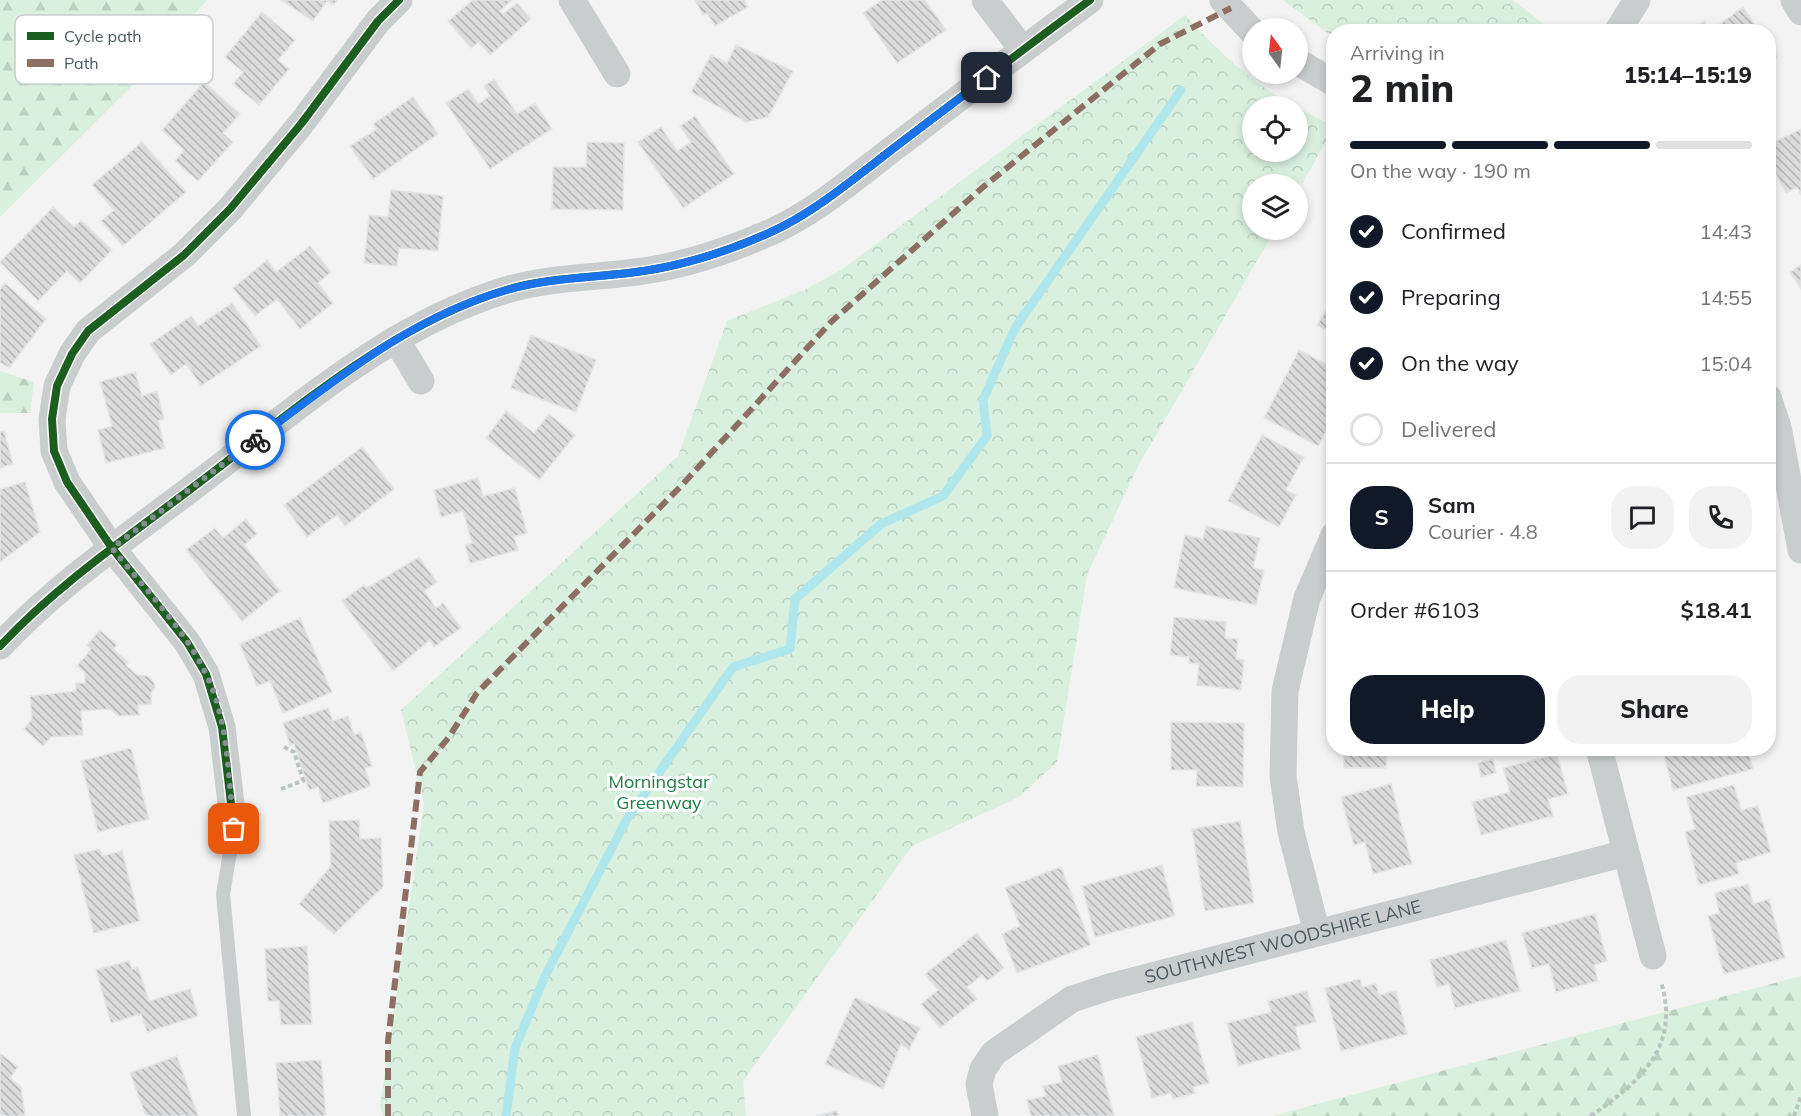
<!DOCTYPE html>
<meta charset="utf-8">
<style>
:root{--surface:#fff;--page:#f2f2f2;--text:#202124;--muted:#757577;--line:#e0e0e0;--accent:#111827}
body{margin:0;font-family:Mulish,sans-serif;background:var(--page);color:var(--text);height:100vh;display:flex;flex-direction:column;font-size:22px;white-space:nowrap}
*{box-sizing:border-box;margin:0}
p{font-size:20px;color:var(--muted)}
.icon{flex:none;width:33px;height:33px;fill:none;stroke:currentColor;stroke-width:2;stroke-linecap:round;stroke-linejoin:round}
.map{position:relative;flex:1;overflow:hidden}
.sheet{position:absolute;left:1326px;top:24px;width:450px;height:732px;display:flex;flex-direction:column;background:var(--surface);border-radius:24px;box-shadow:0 3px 9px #0003}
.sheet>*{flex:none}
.needle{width:39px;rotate:345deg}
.controls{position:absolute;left:1242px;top:18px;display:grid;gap:12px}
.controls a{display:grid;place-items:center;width:66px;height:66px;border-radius:50%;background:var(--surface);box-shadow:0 3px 9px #0003;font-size:30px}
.pin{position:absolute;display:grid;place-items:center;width:51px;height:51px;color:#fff;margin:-26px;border-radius:12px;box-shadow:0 3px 9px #0006}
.courier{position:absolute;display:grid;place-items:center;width:60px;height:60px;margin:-30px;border:4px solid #1a73e8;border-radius:50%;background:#fff;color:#222;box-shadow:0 2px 8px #0007}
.summary em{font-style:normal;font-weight:800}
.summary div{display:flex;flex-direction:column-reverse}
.summary{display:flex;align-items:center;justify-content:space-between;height:102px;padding:0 24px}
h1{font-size:39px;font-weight:800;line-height:45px}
.bar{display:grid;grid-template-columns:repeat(4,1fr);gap:9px 6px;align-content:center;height:72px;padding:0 24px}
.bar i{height:8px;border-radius:4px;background:var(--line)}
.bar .active{background:var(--accent)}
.bar p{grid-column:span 4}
.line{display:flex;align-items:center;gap:15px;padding:0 24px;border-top:2px solid var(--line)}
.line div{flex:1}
.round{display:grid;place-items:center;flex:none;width:63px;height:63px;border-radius:24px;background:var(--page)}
ol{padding:0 24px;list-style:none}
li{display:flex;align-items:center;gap:18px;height:66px}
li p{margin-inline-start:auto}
li .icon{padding:6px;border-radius:50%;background:var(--accent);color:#fff;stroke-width:4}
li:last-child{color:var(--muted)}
li i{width:33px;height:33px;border:3px solid var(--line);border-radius:50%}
.action{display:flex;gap:12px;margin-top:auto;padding:12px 24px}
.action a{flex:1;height:69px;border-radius:24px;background:var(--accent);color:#fff;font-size:24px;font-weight:800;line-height:69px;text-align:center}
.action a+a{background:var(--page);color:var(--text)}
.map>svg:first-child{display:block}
</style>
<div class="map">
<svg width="1801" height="1116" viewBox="0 0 1801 1116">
<defs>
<pattern id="forest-firs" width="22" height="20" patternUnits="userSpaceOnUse" patternTransform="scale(1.5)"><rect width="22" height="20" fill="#d9f0df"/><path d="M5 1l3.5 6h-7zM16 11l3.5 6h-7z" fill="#bcd0c2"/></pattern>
<pattern id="park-crowns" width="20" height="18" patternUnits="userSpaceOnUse" patternTransform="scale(1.5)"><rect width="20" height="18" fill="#d9f0df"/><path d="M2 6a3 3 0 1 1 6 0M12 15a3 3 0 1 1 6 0" fill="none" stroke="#bcd0c2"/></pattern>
<pattern id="building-back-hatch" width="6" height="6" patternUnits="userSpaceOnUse" patternTransform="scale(1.5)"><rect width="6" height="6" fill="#dbdbdc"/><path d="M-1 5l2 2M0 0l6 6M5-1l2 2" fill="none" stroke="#b4b4b6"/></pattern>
</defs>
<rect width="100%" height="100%" fill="#f3f3f3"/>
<path fill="url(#forest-firs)" d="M0 0H207L130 88 0 217Z
M0 371 34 382 30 413H0Z
M1801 976V1116H1272Z"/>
<path fill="url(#park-crowns)" d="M1283 0H1513L1553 31 1334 32 1333 37Z
M1185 15C1217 50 1252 84 1295 106H1252V152H1298V108L1333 126V129L1298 191V184H1252V230H1275L1138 466 1087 575 1057 762 1019 797 912 846 743 1081 746 1116H383L380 1107 424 804 401 710 678 456 727 321 804 290 841 270Z"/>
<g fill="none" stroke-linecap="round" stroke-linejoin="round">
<path stroke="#b0e7ec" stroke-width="9" d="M506 1116 515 1048 545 976 628 817 733 667 790 649 795 599 881 524 943 496 987 436 983 400 1015 328 1181 90"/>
</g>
<path fill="url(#building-back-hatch)" stroke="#e4e5e6" stroke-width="1.5" d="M281 0H337L334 5 327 1 313 21Z
M473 0H512L500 11 503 14 517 3 531 19 490 55 479 42 471 48 448 21Z
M695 0H744L748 7 715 26 707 13 703 15Z
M882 0H925L946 30 897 63 863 13Z
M1743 7 1760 32H1689L1704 21 1710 31Z
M262 12 295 40 278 60 289 69 259 105 233 84 243 72 225 57Z
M1768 44 1777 57 1768 63Z
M736 45 793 71 768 117 746 122 691 92 711 55 727 63Z
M494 79 517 114 535 103 552 129 490 169 446 103 468 89 478 104 490 96 484 86Z
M204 82 240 114 223 133 233 142 198 181 175 161 184 150 162 130Z
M413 97 438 134 373 179 350 146 377 129 373 124Z
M695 116 734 174 683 208 638 142 661 127 677 151 691 142 680 126Z
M1801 129V195L1797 187 1786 193 1768 159V145Z
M142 142 186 192 123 246 101 221 114 210 92 185Z
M587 142 624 143 623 210 552 209 553 167H586Z
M391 190 443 196 438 251 399 248 397 266 364 263 369 215 388 217Z
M53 207 74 227 81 220 112 250 80 283 67 271 38 301 0 262Z
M310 246 331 272 318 283 333 303 300 329 277 299 255 316 233 288 267 260 276 272Z
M1801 265V289L1790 272Z
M5 283 46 319 9 368 0 362V289Z
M1334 297V335L1317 325Z
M232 303 261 346 201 386 186 364 171 375 150 344 191 316 198 326Z
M531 335 596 360 576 412 511 388Z
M1299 350 1334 368V394L1330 401 1334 403V416L1318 446 1264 418Z
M135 372 142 396 157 391 164 419 158 421 165 448 106 463 98 430 112 426 100 382Z
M506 411 534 433 549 414 575 435 539 480 486 438Z
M4 431 13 464 0 468V432Z
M1262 435 1304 457 1286 490 1296 495 1279 527 1228 501Z
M362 447 394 489 345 526 337 515 307 537 284 505Z
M478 478 483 496 515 488 527 533 514 537 518 550 470 563 465 545 472 543 463 511 441 517 434 490Z
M25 482 40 532 0 562V489Z
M246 519 257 534 244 545 280 591 242 621 186 550 215 528 223 538Z
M1206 526 1260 538 1253 568 1264 570 1256 605 1174 588 1185 535 1203 539Z
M419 557 437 582 424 591 436 608 443 603 461 628 434 647 430 640 393 671 342 601 364 585 367 588Z
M1174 617 1226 622 1225 638 1238 639 1236 659 1244 660 1241 690 1197 685 1199 664 1189 663V657L1170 655Z
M300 618 332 692 283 713 270 681 257 686 240 644Z
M100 630 117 645 113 649 128 662 126 665 137 675 148 676 154 682 155 687 151 694V704L138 705 139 715 118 716 110 709 81 711 83 735 51 737 43 746 24 729 32 719 30 696 76 691V683H85V673L77 666 91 649 87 645Z
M328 708 333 721 348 716 354 735 361 732 372 766 365 768 371 786 323 803 318 787 309 790 294 744 290 745 283 723Z
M1171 722 1244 723 1243 787 1196 786 1197 770H1171Z
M131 748 149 819 98 832 81 761Z
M1344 748H1387L1386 768H1344Z
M1662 748H1747L1753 769 1673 790Z
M1557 754 1568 794 1548 799 1553 816 1481 835 1472 802 1510 792 1503 768Z
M1493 759 1496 773 1481 777 1478 763Z
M1391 784 1412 864 1373 874 1365 842 1354 845 1341 797Z
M1734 785 1741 810 1758 806 1771 852 1736 863 1739 874 1699 885 1685 832 1695 829 1686 797Z
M359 820 360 839 381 838 383 887 334 934 299 904 331 866 329 821Z
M1240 821 1254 903 1205 911 1192 829Z
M100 849 102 856 122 851 140 921 94 933 74 855Z
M1162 865 1175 916 1095 937 1082 886Z
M1061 867 1091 945 1017 973 1002 934 1020 926 1005 888Z
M1748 884 1753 904 1769 899 1785 958 1724 974 1708 916 1719 913 1715 893Z
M1595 914 1607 961 1594 965 1598 981 1556 992 1549 964 1532 968 1522 933Z
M977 933 1004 968 987 981 982 975 967 987 977 999 940 1028 921 1004 938 990 925 974Z
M1506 940 1520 991 1455 1008 1449 984 1437 987 1430 960Z
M307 946 312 1024 281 1025 279 1001H268L265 949Z
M129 961 132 969 138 967 149 1001 190 989 198 1016 147 1032 141 1014 111 1023 96 970Z
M1360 979 1362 987 1376 984 1379 995 1396 991 1407 1034 1341 1051 1325 988Z
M1307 991 1316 1022 1295 1027 1301 1049 1238 1066 1227 1023 1271 1012 1268 1001Z
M855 997 920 1028 909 1050 901 1044 883 1089 825 1064Z
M1192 1022 1209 1083 1193 1087 1195 1093 1173 1099 1171 1093 1152 1098 1136 1037Z
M0 1053 18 1067 10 1078 21 1087 25 1116H0Z
M1098 1055 1114 1116H1031L1027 1100 1046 1096 1043 1086 1062 1082 1058 1066Z
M177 1056 198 1116H146L130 1073Z
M321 1060 326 1116H280L276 1063Z
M837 1111 839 1116H816Z"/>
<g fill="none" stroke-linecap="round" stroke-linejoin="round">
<path stroke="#bac5c0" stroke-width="4" stroke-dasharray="4.5 3" stroke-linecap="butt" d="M284 747 294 752 303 780
M281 789 305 780
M1591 1116C1639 1082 1681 1048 1661 982
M1794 1116 1801 1096"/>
<path stroke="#cacdce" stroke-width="14" d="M234 829 223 894 244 1116"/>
<g stroke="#cacdce" stroke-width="27">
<path d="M572 0 617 74"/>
<path d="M985 0 1023 50"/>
<path d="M1223 0 1252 31"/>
<path d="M1794 0 1801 12"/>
<path d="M1617 32 1637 0"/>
<path d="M1298 62 1334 83"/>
<path d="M396 339 421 381"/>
<path d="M1768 397 1778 427 1801 550"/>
<path d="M0 646C59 583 132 534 200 482 295 410 390 325 506 290 546 278 587 278 628 273 677 268 726 252 771 232 818 211 858 175 899 144 962 96 1026 47 1090 0"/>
<path d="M1599 748 1653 956"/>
<path d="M234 829 222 727 206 674 187 642 112 548 67 482 54 451 52 419 57 386 72 354 88 331 184 255 230 209 301 124 378 21 399 0"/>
<path d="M1317 933 1291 832 1283 776 1285 691 1307 598 1334 535"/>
<path id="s1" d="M985 1116 979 1084 983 1069 994 1053 1072 999 1109 987 1626 853"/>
</g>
<path stroke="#8d6e63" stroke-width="6" stroke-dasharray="12 6" stroke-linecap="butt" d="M388 1116V1041L420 772 449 737 477 693 682 485 831 322 982 188 1160 44 1231 8"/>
<g stroke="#fff" stroke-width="11">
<path id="cycleway" d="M0 646C59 583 132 534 200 482 295 410 390 325 506 290 546 278 587 278 628 273 677 268 726 252 771 232 818 211 858 175 899 144 962 96 1026 47 1090 0
M234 829 222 727 206 674 187 642 112 548 67 482 54 451 52 419 57 386 72 354 88 331 184 255 230 209 301 124 378 21 399 0"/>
</g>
<use href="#cycleway" stroke="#1b5e20" stroke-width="8"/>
</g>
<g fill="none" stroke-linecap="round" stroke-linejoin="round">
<path stroke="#858e92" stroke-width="6" stroke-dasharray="0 10.8" d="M234 829C228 779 229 720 206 674 184 628 144 588 112 548L255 440"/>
<path stroke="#1a73e8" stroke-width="8" d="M255 440C333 382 412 316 507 290 548 278 588 278 629 273 678 267 728 252 773 231 808 215 840 189 871 166 909 136 948 107 987 78"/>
</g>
<g text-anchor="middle" stroke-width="6" stroke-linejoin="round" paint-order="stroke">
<g font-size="18" fill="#1c7e40" stroke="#fff">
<text x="659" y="788">Morningstar<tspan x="659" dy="21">Greenway</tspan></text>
</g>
<g font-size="18" fill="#4a585e" stroke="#fff">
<text dy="6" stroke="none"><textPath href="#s1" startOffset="381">SOUTHWEST WOODSHIRE LANE</textPath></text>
</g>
</g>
<rect x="15" y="15" width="198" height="69" rx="9" fill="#fff" stroke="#c9cdcf" stroke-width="1.5"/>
<rect x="27" y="32" width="27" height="8" fill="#1b5e20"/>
<rect x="27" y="59" width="27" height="8" fill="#8d6e63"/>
<g font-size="16" fill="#4a585e">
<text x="64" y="42">Cycle path</text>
<text x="64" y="69">Path</text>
</g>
</svg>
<div class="controls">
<a><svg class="needle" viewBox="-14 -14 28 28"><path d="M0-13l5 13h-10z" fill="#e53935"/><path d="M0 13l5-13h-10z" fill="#757577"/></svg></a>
<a><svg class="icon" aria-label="locate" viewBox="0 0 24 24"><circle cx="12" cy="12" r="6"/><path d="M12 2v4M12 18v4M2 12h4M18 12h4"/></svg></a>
<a><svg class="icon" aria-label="layers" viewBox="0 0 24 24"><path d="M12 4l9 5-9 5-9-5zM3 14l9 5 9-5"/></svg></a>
</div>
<div class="pin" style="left:234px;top:829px;background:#ea580c"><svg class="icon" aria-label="bag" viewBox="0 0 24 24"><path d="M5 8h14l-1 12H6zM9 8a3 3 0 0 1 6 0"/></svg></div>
<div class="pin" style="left:987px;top:78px;background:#1f2937"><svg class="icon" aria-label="home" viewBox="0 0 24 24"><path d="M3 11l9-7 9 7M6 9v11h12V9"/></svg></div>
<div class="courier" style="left:255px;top:440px"><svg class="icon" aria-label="bike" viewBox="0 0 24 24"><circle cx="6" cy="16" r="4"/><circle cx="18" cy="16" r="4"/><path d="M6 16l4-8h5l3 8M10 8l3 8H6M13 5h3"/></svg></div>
<section class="sheet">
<div class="summary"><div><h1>2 min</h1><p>Arriving in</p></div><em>15:14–15:19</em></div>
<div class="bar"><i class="active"></i><i class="active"></i><i class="active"></i><i></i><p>On the way · 190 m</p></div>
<ol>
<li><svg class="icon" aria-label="check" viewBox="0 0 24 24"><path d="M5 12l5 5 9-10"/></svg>Confirmed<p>14:43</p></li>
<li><svg class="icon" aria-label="check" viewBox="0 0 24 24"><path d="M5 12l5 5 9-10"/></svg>Preparing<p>14:55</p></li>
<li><svg class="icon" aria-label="check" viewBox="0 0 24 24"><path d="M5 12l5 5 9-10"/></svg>On the way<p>15:04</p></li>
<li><i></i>Delivered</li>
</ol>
<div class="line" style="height:108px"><b class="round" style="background:var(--accent);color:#fff">S</b><div><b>Sam</b><p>Courier · 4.8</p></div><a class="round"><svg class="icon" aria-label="chat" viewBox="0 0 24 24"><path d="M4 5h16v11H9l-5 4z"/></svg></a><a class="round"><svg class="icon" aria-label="phone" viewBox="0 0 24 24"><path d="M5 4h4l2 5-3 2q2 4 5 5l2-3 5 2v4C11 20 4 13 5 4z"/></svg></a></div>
<div class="line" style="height:78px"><div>Order #6103</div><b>$18.41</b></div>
<div class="action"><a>Help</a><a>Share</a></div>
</section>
</div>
